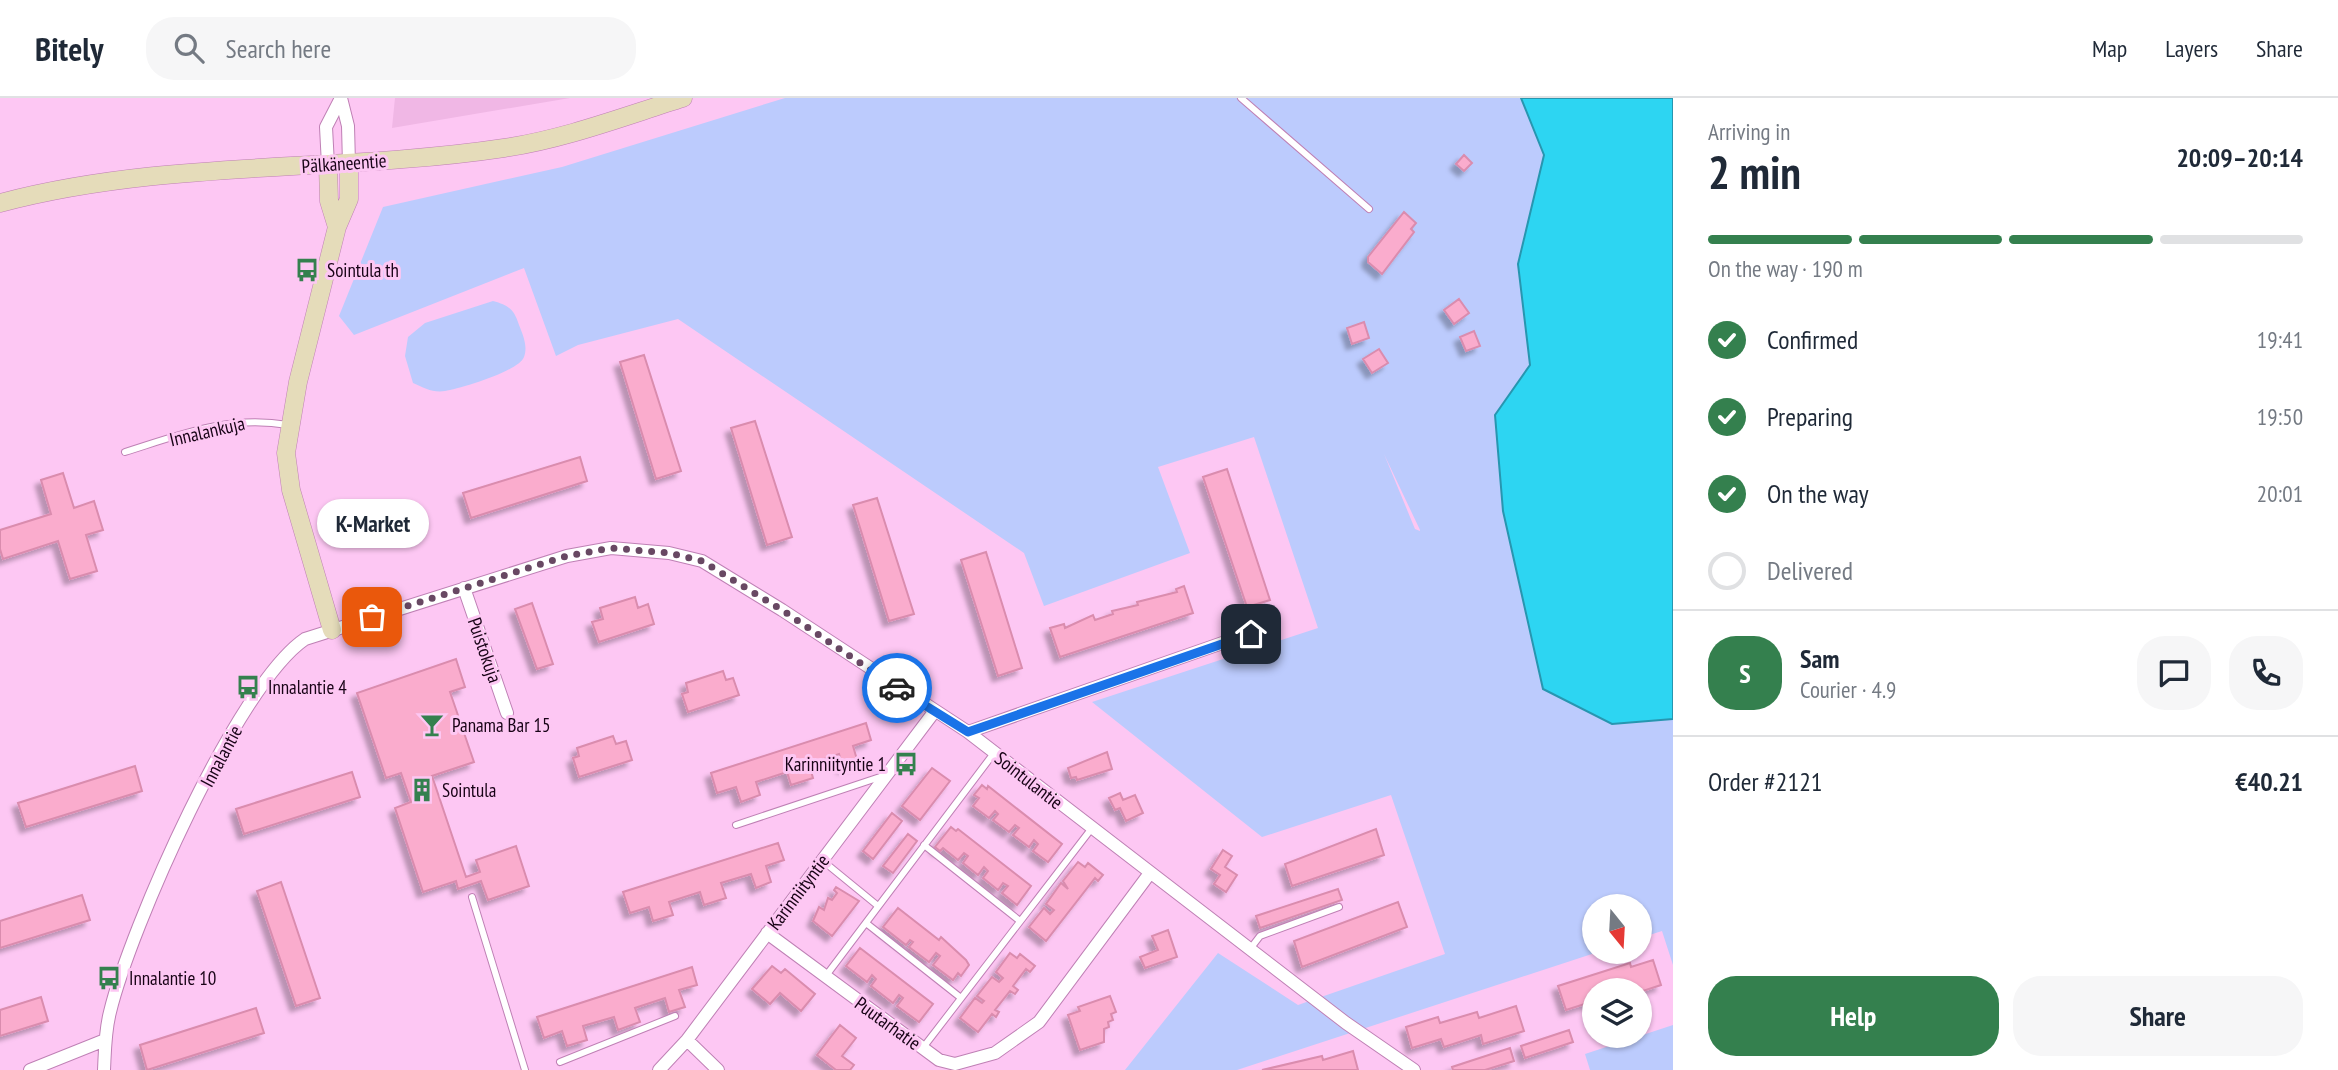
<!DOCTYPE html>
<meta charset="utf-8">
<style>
:root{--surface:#fff;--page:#f6f6f7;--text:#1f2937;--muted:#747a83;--line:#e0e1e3;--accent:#34804e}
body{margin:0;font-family:"PT Sans Narrow",sans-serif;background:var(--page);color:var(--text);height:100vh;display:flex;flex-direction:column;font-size:26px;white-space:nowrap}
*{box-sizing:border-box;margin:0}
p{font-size:23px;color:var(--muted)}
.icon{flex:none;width:38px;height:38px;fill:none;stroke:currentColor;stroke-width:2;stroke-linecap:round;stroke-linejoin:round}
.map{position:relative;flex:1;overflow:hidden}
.details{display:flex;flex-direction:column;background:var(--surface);width:665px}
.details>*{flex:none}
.needle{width:46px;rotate:162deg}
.buttons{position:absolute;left:1582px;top:796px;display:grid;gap:14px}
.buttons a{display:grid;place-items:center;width:70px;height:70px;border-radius:50%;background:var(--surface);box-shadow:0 2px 5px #0004;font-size:35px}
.pin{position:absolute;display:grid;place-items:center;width:60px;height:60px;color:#fff;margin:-30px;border-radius:14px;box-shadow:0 4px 10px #0006}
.courier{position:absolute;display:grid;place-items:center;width:70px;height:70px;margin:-35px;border:5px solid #1a73e8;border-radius:50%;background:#fff;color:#222;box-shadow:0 2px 9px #0007}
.bubble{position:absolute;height:49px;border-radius:24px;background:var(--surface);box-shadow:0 2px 5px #0004;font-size:23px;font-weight:600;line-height:49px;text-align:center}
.overview em{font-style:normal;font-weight:600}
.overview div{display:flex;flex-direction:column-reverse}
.overview{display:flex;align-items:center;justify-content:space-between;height:119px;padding:0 35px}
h1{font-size:46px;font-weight:600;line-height:52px}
.bar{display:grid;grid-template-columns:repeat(4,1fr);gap:10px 7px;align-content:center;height:84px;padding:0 35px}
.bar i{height:9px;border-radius:5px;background:var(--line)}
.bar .active{background:var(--accent)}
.bar p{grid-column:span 4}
.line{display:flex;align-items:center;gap:18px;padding:0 35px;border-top:2px solid var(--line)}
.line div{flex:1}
.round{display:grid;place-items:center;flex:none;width:74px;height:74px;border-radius:28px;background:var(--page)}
ol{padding:0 35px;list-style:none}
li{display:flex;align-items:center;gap:21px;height:77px}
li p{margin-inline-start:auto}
li .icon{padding:7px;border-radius:50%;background:var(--accent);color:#fff;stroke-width:4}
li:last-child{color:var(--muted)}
li i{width:38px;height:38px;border:4px solid var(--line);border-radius:50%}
.primary-button{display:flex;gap:14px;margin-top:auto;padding:14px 35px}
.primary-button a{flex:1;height:80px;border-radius:28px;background:var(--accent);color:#fff;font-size:28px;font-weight:600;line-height:80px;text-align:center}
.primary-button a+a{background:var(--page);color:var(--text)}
header{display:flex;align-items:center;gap:42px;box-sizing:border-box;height:98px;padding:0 35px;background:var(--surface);border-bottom:2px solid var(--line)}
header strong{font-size:33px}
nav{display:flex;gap:38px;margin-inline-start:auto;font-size:24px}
.search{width:490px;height:63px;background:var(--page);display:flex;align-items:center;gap:18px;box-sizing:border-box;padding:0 24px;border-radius:28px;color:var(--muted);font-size:26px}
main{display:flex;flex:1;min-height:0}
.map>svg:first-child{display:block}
</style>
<header>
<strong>Bitely</strong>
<div class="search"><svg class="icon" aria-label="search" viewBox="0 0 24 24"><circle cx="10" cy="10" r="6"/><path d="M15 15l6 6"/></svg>Search here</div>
<nav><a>Map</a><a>Layers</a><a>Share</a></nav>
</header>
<main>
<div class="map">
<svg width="1673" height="972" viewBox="0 0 1673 972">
<defs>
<filter id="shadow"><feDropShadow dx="-5.5" dy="5.5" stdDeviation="2" flood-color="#0004"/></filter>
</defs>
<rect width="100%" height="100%" fill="#fdc7f3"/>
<path fill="#f0b7e5" d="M395 0H570L392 30Z"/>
<path fill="#bccbfd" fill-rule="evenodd" d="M785 0H1521L1544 57 1518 166 1530 267 1495 317 1503 413 1543 591 1612 626 1673 621V867L1662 833 1640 840V808H1594V854H1598L1237 972H1125L1218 855 1298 907 1445 856 1391 697 1262 739 1092 604 1318 530 1254 339 1158 369 1190 455 1044 508 1024 455 678 221 578 247 556 258 524 170 354 237 339 218 383 109 562 69ZM1384 356 1420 432V433L1415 431Z
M493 203C508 207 514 211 519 227 523 237 528 248 524 259 519 273 460 291 445 293 433 295 424 290 413 285L405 258 408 239 425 225Z
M1673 927V972H1590L1585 956Z"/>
<path fill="#2dd5f2" stroke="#2796b0" stroke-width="2" d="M1521 0H1673V621L1612 626 1543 591 1503 413 1495 317 1530 267 1518 166 1544 57Z"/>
<path fill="#faaccd" stroke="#da8cae" stroke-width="2" filter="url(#shadow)" d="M1464 57 1472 65 1464 73 1456 66Z
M1404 114 1416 125 1411 131 1414 134 1382 176 1368 164V159Z
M1459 201 1469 215 1454 226 1444 212Z
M1364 224 1369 240 1352 246 1347 230Z
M1474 233 1480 248 1466 253 1460 239Z
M1379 251 1388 265 1372 275 1363 261Z
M644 257 681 373 656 381 620 264Z
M755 323 792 439 767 447 731 330Z
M580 359 587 383 471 420 463 395Z
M1227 371 1270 502 1247 509 1203 379Z
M63 375 74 410 94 403 103 432 86 437 97 473 70 481 58 443 3 461 0 451V432L51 416 41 382Z
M877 400 914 516 889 523 853 407Z
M986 454 1022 570 998 578 961 462Z
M1184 488 1193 515 1060 559 1050 530 1064 526 1065 530 1093 517 1095 522 1113 516 1112 513 1138 507 1137 504 1177 494 1176 491Z
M635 499 638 510 648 506 654 526 599 544 592 524 603 521 600 510Z
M532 505 553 566 537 571 515 511Z
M456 561 465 589 450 594 474 664 432 678 466 779 480 774 476 762 516 748 529 788 488 802 481 783 458 791 456 783 423 794 395 710 411 704 401 675 386 680 357 595Z
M723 573 726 582 733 580 739 597 688 614 682 596 688 594 686 585Z
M866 625 871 642 853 648 858 665 843 670 839 656 809 666 813 680 791 687 787 674 756 684 760 697 741 704 736 689 717 695 711 675Z
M613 638 616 646 626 643 632 662 579 679 573 660 579 658 577 650Z
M1107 654 1112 671 1077 682 1076 679 1071 680 1068 670Z
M135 668 142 693 26 729 18 705Z
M932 670 950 683 920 722 902 708Z
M352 674 360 699 244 736 236 711Z
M982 687 987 691 988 688 1062 746 1048 764 1033 753 1038 746 1034 742 1029 749 1013 737 1019 730 1015 727 1009 734 993 722 998 716 995 713 989 720 973 708 979 700 974 697Z
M1120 695 1123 702 1135 697 1143 715 1126 723 1120 710 1115 712 1109 700Z
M892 715 902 723 873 761 863 753Z
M951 729 956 733 958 731 1031 788 1017 807 1002 795 1008 788 1003 785 998 792 983 780 988 773 984 769 978 777 963 765 968 758 964 755 958 762 943 750 940 753 935 749Z
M1376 731 1384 757 1292 788 1285 766Z
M908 736 917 743 893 775 883 768Z
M778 745 784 762 766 768 771 784 756 790 751 776 721 785 726 800 704 807 700 794 669 804 673 817 653 823 649 809 630 815 623 794Z
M1223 752 1232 758 1225 769 1237 777 1226 794 1214 786 1220 777 1211 771Z
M1078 764 1085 769 1088 765 1103 777 1098 783 1095 780 1046 843 1029 829 1044 810 1050 816 1054 812 1046 806 1061 785 1068 791 1063 783Z
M281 784 320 900 296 908 257 793Z
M836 789 859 803 832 838 813 823 819 809 824 812 828 800 832 802 837 795 834 792Z
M1338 791 1342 802 1260 830 1256 818Z
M82 797 90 822 0 850V823Z
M1398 804 1407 829 1302 869 1294 843Z
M898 810 939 842 941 839 966 862 969 867 961 878 958 875 953 882 933 867 940 858 936 855 929 864 909 849 913 844 910 842 906 847 883 829Z
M1168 832 1177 859 1145 870 1140 859 1158 852 1152 838Z
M860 850 933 906 919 924 897 908 903 900 899 897 893 905 871 888 876 881 872 877 867 884 846 868Z
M1010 855 1017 860 1020 856 1035 868 1030 874 1026 871 1013 888 1018 892 1015 896 1010 893 995 912 999 914 996 919 992 916 978 934 960 920 975 900 982 905 984 903 977 898 992 879 999 884 1003 880 996 874Z
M1653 862 1661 887 1640 894 1635 890 1594 892V903L1566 912 1558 888 1630 865 1631 869Z
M772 868 781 875 785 871 815 896 801 913 780 895 770 906 752 891Z
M692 869 697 887 679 892 685 909 669 914 665 900 635 910 640 924 618 932 614 919 583 928 587 942 567 948 562 933 544 940 537 919Z
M1110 898 1116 914 1111 916 1113 922 1108 924 1109 929 1104 931V944L1080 952 1068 917 1080 913 1078 909Z
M41 899 48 923 0 938V912Z
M1516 908 1524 933 1483 946 1481 937 1444 949 1441 941 1412 950 1406 929 1438 919 1440 925 1477 914 1479 920Z
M256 910 264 935 147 972 140 947Z
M840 927 856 940 842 958 854 967 850 972H836L817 957Z
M1569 932 1573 944 1525 960 1521 948Z
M1510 950 1514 963 1485 972H1453L1452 969Z
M1353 953 1358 972H1262L1322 958 1323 962Z"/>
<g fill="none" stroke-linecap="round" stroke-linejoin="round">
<g stroke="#bf80b5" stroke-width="8">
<path id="lane" d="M1241 0 1369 111
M125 354C182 336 228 317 288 327
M736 727 883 678
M924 747 1020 823
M823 763 878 808
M472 799 525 972
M866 825 961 900
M1250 851 1260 838 1339 809
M825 879 994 655
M922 951 1092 730
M560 964 675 918"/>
</g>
<g stroke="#bf80b5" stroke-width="14">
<path id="street" d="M341 0 348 28 349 66
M328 67 326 29 341 0
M464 490 507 615
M968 634 1251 535
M767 835 939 962 955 966 995 955 1039 924 1150 775
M687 942 718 972
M30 972 105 942
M104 972C105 952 105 933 110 914 130 831 237 587 305 541L567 458 611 450 669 455 702 463 782 512 968 634 1346 925 1414 972
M659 972 687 942 934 614"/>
</g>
<g stroke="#bf80b5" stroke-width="19">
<path id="secondary" d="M328 67 329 103 337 129
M0 105C165 61 337 75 504 50 565 41 625 18 683 0
M332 532 291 392 286 355 298 284 337 129 349 101V66"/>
</g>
<use href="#lane" stroke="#fff" stroke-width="6"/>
<use href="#street" stroke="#fff" stroke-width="12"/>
<use href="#secondary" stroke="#e5dcba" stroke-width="18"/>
</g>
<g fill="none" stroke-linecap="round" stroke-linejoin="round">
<path stroke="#684863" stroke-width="7" stroke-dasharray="0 12.6" d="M372 519 567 458 611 450 669 455 702 463 782 512 897 590"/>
<path stroke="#1a73e8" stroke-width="9" d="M897 590 968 634 1251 536"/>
</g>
<defs>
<g id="bus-bare" transform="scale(1.89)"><path d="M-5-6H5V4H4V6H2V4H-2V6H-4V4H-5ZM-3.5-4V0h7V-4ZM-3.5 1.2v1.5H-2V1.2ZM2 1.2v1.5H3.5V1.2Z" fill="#34804e" stroke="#fdc7f3" stroke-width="2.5" paint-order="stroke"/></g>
<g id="bar-bare" transform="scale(1.89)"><path d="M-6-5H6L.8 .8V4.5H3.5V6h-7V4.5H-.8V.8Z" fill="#34804e" stroke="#fdc7f3" stroke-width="2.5" paint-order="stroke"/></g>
<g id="building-bare" transform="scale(1.89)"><path d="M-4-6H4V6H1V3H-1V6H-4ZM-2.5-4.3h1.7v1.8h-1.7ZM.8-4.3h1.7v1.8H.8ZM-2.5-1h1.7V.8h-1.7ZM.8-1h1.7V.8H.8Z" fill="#34804e" stroke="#fdc7f3" stroke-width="2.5" paint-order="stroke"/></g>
</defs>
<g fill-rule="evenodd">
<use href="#bus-bare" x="307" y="172"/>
<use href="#bus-bare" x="248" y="589"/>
<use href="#bar-bare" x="432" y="627"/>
<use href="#bus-bare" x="906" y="666"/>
<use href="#building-bare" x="422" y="692"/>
<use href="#bus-bare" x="109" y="880"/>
</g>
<g text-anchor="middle" stroke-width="6" stroke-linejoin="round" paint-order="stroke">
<g font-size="19" fill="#180316" stroke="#fdc7f3">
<text transform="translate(344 65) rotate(-4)" y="7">Pälkäneentie</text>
<text transform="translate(207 333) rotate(-13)" y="7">Innalankuja</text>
<text transform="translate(485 552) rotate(71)" y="7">Puistokuja</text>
<text transform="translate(221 658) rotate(-62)" y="7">Innalantie</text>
<text transform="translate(1029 682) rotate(38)" y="7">Sointulantie</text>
<text transform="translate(798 794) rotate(-53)" y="7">Karinniityntie</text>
<text transform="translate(888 925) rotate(36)" y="7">Puutarhatie</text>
</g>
<g font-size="19" fill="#180316" stroke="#fdc7f3" text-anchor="start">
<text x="327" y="179">Sointula th</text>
<text x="268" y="596">Innalantie 4</text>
<text x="452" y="634">Panama Bar 15</text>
<text x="886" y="673" text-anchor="end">Karinniityntie 1</text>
<text x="442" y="699">Sointula</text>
<text x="129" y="887">Innalantie 10</text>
</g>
</g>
</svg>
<div class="buttons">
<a><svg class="needle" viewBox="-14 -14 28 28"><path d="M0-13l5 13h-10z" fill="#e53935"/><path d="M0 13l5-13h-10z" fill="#747a83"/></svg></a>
<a><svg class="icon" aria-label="layers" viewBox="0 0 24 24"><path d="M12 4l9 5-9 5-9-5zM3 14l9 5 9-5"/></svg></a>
</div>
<div class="pin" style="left:372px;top:519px;background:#ea580c"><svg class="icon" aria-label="bag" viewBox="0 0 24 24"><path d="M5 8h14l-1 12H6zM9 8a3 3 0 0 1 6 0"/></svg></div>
<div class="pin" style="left:1251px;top:536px;background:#1f2937"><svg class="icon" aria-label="home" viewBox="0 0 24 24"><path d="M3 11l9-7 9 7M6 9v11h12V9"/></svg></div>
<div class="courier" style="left:897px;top:590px"><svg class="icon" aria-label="car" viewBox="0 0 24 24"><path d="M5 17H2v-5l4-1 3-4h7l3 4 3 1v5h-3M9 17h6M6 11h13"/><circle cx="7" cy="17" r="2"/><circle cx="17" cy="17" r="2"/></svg></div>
<div class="bubble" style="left:317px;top:401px;width:112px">K-Market</div>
</div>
<section class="details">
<div class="overview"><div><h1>2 min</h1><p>Arriving in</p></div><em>20:09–20:14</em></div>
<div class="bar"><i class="active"></i><i class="active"></i><i class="active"></i><i></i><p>On the way · 190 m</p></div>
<ol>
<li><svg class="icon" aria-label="check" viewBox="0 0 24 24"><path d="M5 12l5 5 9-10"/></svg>Confirmed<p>19:41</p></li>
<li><svg class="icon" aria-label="check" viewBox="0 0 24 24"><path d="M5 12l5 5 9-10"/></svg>Preparing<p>19:50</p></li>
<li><svg class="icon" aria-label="check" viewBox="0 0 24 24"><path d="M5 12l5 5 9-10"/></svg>On the way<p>20:01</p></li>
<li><i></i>Delivered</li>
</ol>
<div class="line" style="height:126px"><b class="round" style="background:var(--accent);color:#fff">S</b><div><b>Sam</b><p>Courier · 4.9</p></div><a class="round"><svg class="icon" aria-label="chat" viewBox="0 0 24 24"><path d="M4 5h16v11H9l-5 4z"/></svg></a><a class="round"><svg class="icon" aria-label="phone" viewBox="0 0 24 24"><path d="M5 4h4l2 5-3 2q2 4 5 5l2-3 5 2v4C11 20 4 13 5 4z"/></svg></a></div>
<div class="line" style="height:91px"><div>Order #2121</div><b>€40.21</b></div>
<div class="primary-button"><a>Help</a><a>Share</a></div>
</section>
</main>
